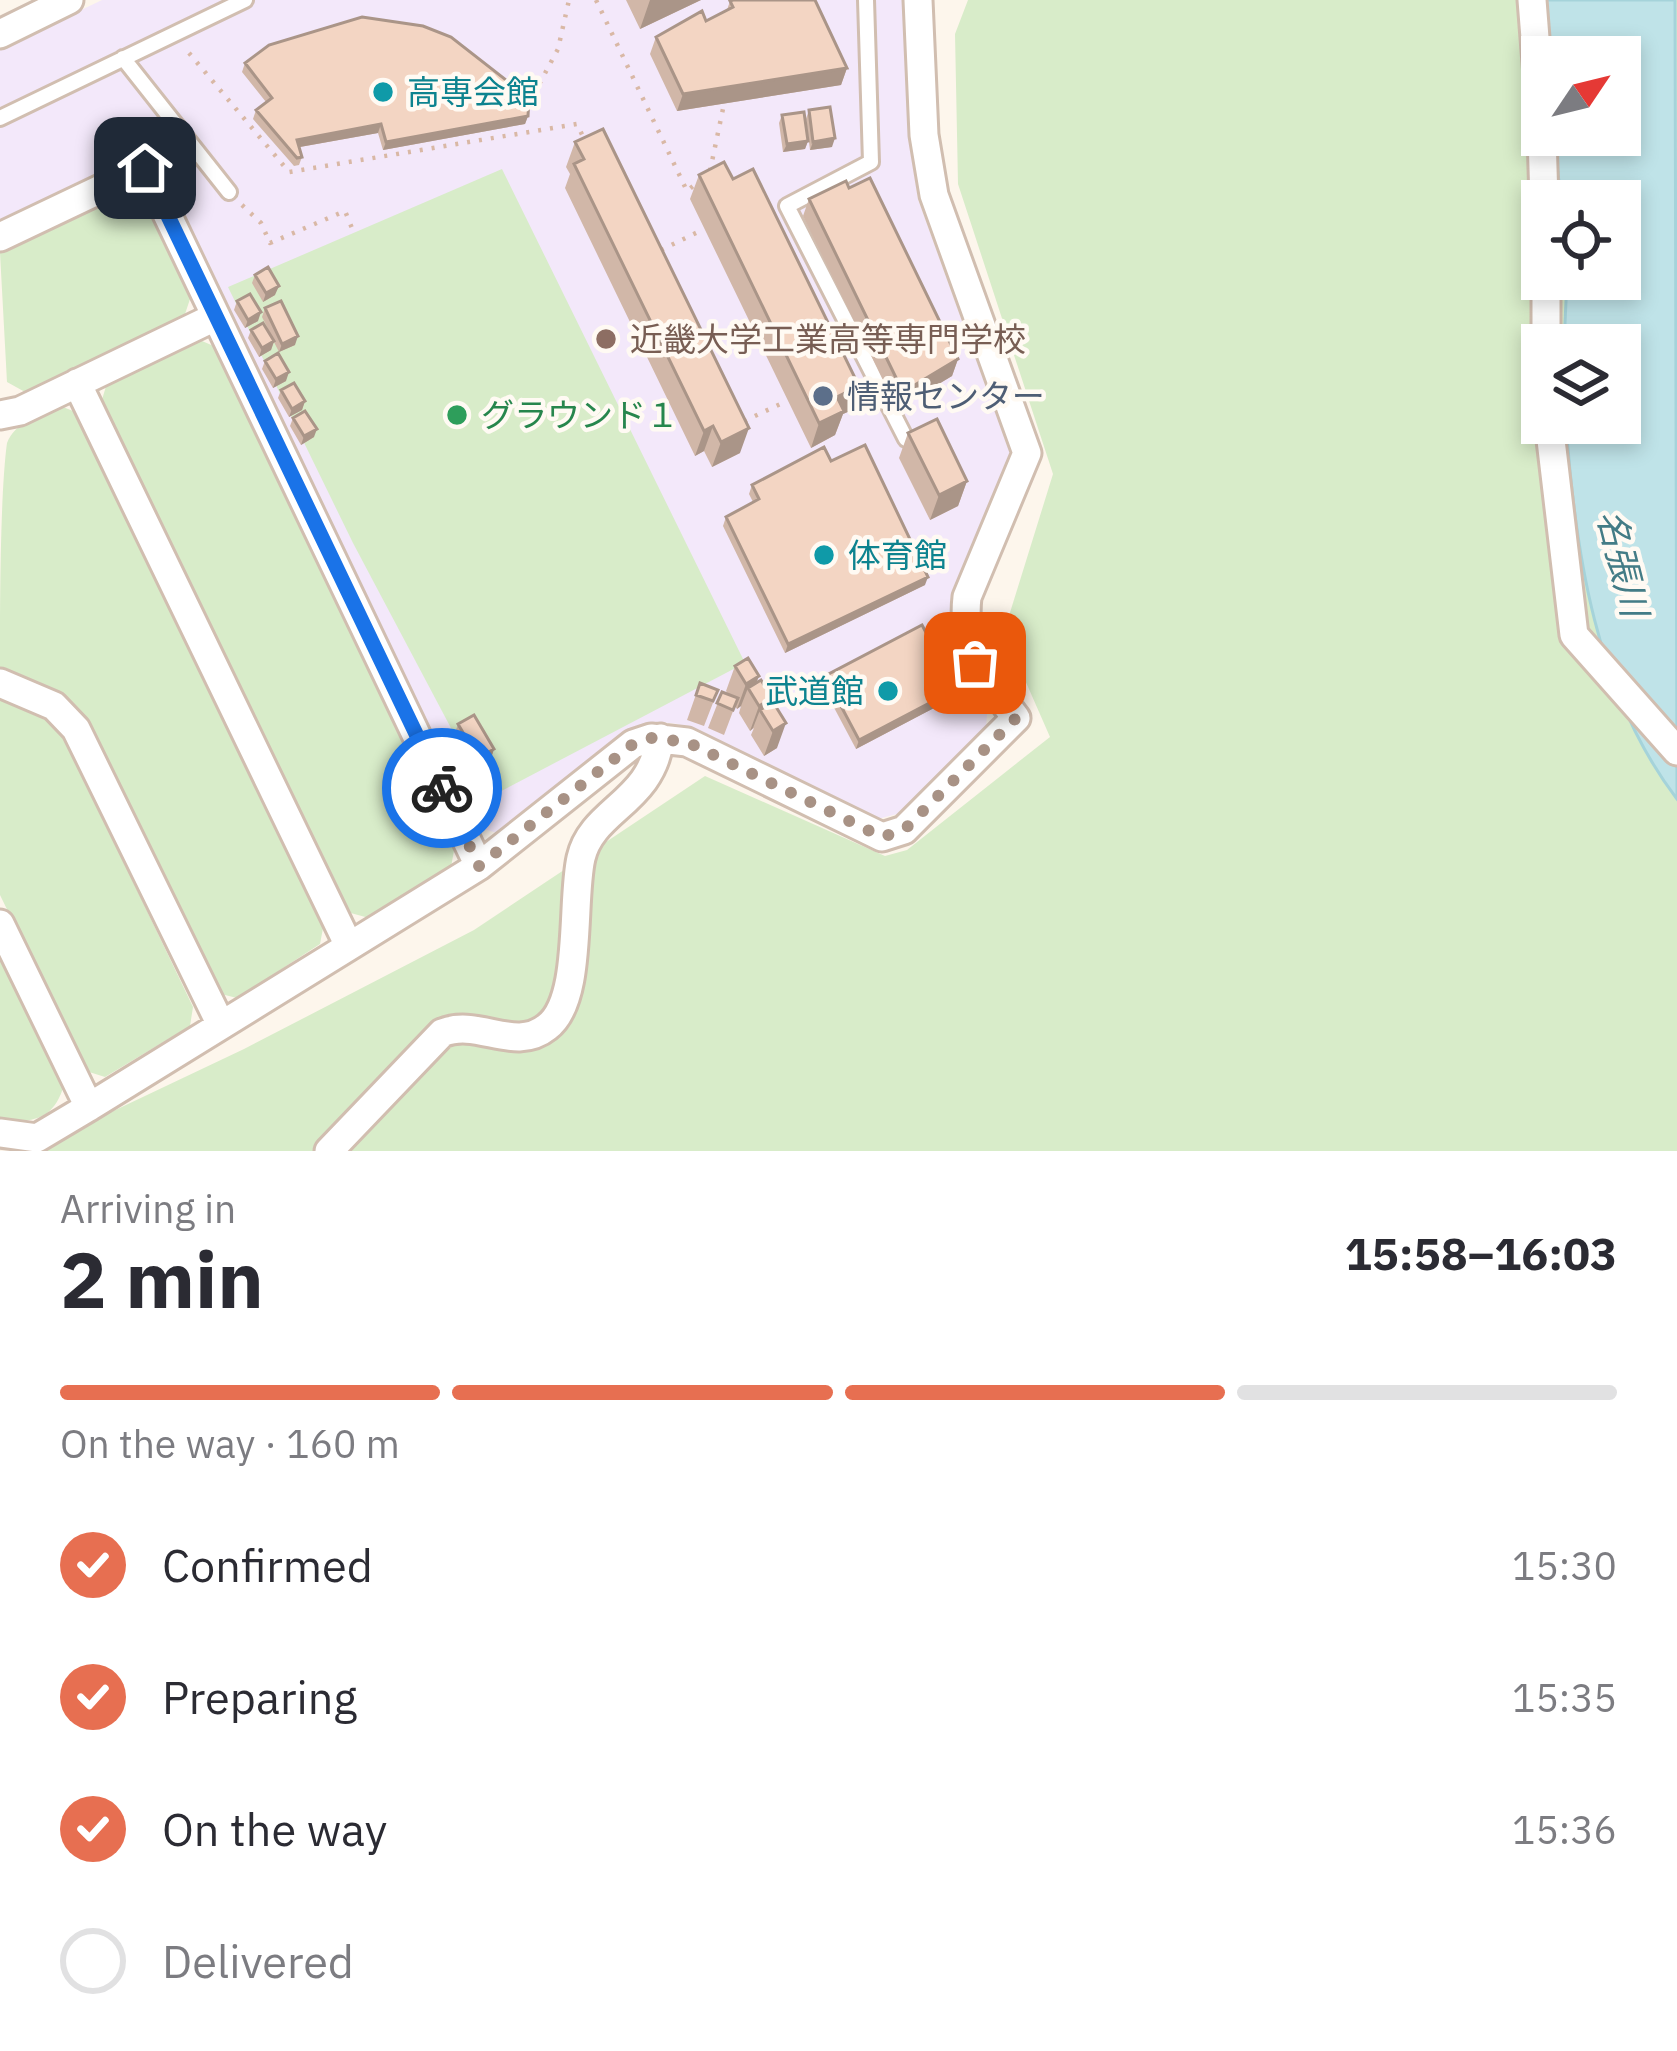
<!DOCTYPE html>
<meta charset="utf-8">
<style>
:root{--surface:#fff;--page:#f7f7f7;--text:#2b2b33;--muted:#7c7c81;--line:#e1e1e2;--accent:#e76f51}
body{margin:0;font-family:"IBM Plex Sans","Noto Sans JP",sans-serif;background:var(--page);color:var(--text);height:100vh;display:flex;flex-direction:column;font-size:45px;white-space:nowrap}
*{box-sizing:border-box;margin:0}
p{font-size:39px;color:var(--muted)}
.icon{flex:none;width:66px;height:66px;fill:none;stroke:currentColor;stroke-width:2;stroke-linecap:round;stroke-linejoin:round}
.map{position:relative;height:1151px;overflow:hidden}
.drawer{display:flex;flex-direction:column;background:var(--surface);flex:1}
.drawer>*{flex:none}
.needle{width:78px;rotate:55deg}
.buttons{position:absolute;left:1521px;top:36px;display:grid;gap:24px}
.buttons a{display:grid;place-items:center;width:120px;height:120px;border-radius:0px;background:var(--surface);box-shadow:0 6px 18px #0003;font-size:60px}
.pin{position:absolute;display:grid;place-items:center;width:102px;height:102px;color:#fff;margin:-51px;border-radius:24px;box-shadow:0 6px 18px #0006}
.courier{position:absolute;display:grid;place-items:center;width:120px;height:120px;margin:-60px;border:9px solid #1a73e8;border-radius:50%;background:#fff;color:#222;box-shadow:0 3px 15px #0007}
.headline em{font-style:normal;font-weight:800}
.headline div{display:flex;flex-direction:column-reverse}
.headline{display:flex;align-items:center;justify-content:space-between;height:204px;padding:0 60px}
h1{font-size:78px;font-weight:800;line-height:90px}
.bar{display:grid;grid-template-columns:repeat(4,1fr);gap:18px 12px;align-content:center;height:144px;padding:0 60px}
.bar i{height:15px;border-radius:9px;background:var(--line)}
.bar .current{background:var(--accent)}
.bar p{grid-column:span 4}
ol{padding:0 60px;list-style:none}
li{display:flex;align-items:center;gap:36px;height:132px}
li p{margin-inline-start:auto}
li .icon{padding:12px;border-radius:50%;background:var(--accent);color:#fff;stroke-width:4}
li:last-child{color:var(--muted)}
li i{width:66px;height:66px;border:6px solid var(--line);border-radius:50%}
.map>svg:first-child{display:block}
</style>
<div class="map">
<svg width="1677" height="1151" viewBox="0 0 1677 1151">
<rect width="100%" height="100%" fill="#fdf6ec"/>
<path fill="#f3e8fa" d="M102 0H903L908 131 918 199 1010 453 1011 463 955 593 950 624 962 668 988 704 986 727 897 814 878 819 678 724 660 722 629 731 497 833 477 827 154 155 0 225V49Z"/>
<path fill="#d8ecc9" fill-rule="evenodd" d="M968 0H1677V1151H29L244 1049 474 930 705 776 885 856 907 850 1050 737 1004 632 1053 474 958 184 955 34ZM1542 57H1620V135H1542ZM1542 201H1620V279H1542ZM1542 345H1620V423H1542Z
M502 169 745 663 488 798 353 543 228 287Z
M124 193 144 200 191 296 184 317 25 392 7 382 0 253Z
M195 338 216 347 455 845 451 867 369 918 347 912 101 403 107 383Z
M58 405 78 413 324 923 320 944 237 998 217 993 86 720 60 696 0 667C0 609 0 494 7 443 15 422 41 415 58 405Z
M0 697 59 727 193 1007 190 1026 105 1077 86 1071 0 895Z
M0 952 64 1085C54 1119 34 1124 0 1119Z"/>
<path fill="#bfe3e8" stroke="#a5d3da" stroke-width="3" d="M1545 0H1675L1677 799C1596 693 1575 552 1566 423H1620V345H1564L1567 279H1620V201H1561L1554 135H1620V57H1550Z"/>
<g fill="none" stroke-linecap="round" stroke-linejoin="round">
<g stroke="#d1beb0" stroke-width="20">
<path id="service" d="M866 0 871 162 787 206 906 439
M123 58 229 192
M0 118 245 0"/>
</g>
<g stroke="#d1beb0" stroke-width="33">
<path id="minor" d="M1532 0 1542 126
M0 34 69 0
M1542 135 1544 201
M0 237 145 168 479 866
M1546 279V345
M77 383 348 944
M0 415 20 411 215 317
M1549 423 1574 635 1677 751
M0 683 54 706 76 729 221 1025
M0 924 89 1107
M0 1133 37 1138 89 1107 479 866 633 744 651 738 687 742 882 837 904 830 1016 718C986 678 961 649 967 597L1027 453 934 195 924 135 918 0
M329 1151 442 1033C478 1018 515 1053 547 1027 583 1000 571 901 581 858 592 809 652 803 660 738"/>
</g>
<path stroke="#d9b8a5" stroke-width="4.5" stroke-dasharray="3 9" stroke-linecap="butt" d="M596 0 687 191 698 182
M189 53 289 172 577 124 586 143
M528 105 558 49 569 0
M710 171 724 104
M242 205 261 223 270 243 345 211 354 233
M661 250 704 229
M744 421 787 401"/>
<use href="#service" stroke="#fff" stroke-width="14"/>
<use href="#minor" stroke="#fff" stroke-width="27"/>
</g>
<path fill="#d1b7a8" d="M626 0H701L640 29Z
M730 1 847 68 841 85 677 111 650 54 656 37 706 21 727 10Z
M245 63 528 116 525 124 383 150 378 133 300 147 302 157 299 165 294 166 253 119 256 110 266 102 242 72Z
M809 110 832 147 810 150 806 119Z
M782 115 808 141 805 149 783 152 779 123Z
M575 142 740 453 712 467 704 451 695 456 565 188 570 174 566 167Z
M699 175 733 179 850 411 843 414 835 435 811 448 690 199Z
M809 199 958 359 952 376 897 409 803 216Z
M255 275 275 295 263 302 252 283Z
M237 301 258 321 245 328 234 310Z
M265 308 295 345 279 352 274 342 271 350 259 357 248 338 251 330 273 339 262 317Z
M265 361 286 381 273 388 262 369Z
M281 390 305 401 302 410 289 417 278 398Z
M293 418 314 437 301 445 290 426Z
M908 433 967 481 958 506 930 520 899 458Z
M831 461 925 585 785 653 723 526 726 517 753 502 749 494 752 485Z
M735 666 772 698 770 704 777 748 764 756 751 735 754 728 750 731 739 713 741 706 737 709 735 706 724 735 708 728 722 692 728 694 726 691Z
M825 676 953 698 856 749 822 685Z
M700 683 718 690 704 726 687 720Z
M458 724 494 749 491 758 475 767 455 733Z"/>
<path fill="#aa9588" d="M650 0H701L640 29Z
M847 68 841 85 677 111 683 94Z
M528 116 525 124 383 150 386 142Z
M381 124 378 133 294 148 297 140Z
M835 138 832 147 810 150 813 142Z
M808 141 805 149 783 152 787 144Z
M279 286 275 295 263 302 266 293Z
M261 312 258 321 245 328 248 320Z
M298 336 295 345 279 352 282 344Z
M274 341 271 350 259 357 262 348Z
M958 359 952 376 897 409 903 392Z
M289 372 286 381 273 388 276 379Z
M859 386 850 411 843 414 835 435 811 448 819 423 837 397Z
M305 401 302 410 289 417 292 409Z
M713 426 704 451 695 456 704 431Z
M749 428 740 453 712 467 721 442Z
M317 429 314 437 301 445 304 436Z
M967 481 958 506 930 520 939 495Z
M928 577 925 585 785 653 788 644Z
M759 676 752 695 748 688 741 706 737 709 746 684Z
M956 689 953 698 856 749 859 740Z
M772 698 765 717 760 710 753 728 750 731 759 706Z
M786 723 777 748 764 756 773 731Z
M494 749 491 758 475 767 478 758Z"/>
<path fill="#f3d5c3" stroke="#aa9588" stroke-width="3" d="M733 0H815L847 68 683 94 656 37 702 11 706 21 733 7 730 1Z
M362 17 423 26 451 37 529 98 528 116 386 142 381 124 297 140 302 157 297 158 256 110 272 98 245 63 269 45Z
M830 107 835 138 813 142 809 110Z
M804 112 808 141 787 144 782 115Z
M603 129 749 428 721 442 713 426 704 431 574 164 584 159 575 142Z
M724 162 733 179 753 169 859 386 837 397 844 411 819 423 699 175Z
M870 178 958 359 903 392 809 199 846 181 849 188Z
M268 267 279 286 266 293 255 275Z
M250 294 261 312 248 320 237 301Z
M281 301 298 336 282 344 265 308Z
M263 323 274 341 262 348 251 330Z
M278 353 289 372 276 379 265 361Z
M294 383 305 401 292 409 281 390Z
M305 411 317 429 304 436 293 418Z
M937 419 967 481 939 495 908 433Z
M865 445 928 577 788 644 726 517 759 499 752 485 824 447 831 461Z
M922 625 956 689 859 740 825 676Z
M748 658 759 676 746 684 735 666Z
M761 680 772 698 759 706 748 688Z
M700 683 718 690 713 701 696 695Z
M722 692 738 698 733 710 717 703Z
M773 702 786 723 773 731 760 710Z
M474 715 494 749 478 758 458 724Z"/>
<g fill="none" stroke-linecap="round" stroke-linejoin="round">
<path stroke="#a89285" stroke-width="12" stroke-dasharray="0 21.6" d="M442 788 479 866 633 744 651 738 687 742 882 837 904 830 1016 718 975 663"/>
<path stroke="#1a73e8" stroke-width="15" d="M145 168 442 788"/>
</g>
<g fill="#0f9aa8" stroke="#fffaf3" stroke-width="4.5">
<circle cx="383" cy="92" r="12"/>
<circle cx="824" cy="555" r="12"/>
<circle cx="888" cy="691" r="12"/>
</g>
<circle fill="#8d6e63" stroke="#fffaf3" stroke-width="4.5" cx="606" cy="339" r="12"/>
<circle fill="#5c6f8a" stroke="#fffaf3" stroke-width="4.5" cx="823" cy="396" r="12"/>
<circle fill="#2e9e5b" stroke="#fffaf3" stroke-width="4.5" cx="457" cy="415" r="12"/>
<g text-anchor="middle" stroke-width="9" stroke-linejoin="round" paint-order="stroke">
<g font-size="33" fill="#0d838f" stroke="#fffaf3" text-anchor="start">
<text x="407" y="104">高専会館</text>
<text x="848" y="567">体育館</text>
<text x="864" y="703" text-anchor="end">武道館</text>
</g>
<g font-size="33" fill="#785e54" stroke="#fffaf3" text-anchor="start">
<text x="630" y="351">近畿大学工業高等専門学校</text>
</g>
<g font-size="33" fill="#4e5e75" stroke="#fffaf3" text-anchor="start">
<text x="847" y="408">情報センター</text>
</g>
<g font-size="33" fill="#27864d" stroke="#fffaf3" text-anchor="start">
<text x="481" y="427">グラウンド１</text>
</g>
<g font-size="36" font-style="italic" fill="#437c86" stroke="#fffaf3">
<text transform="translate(1623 563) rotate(76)" y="13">名張川</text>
</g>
</g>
</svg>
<div class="buttons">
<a><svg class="needle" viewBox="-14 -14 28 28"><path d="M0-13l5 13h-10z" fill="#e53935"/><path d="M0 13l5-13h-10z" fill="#7c7c81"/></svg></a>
<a><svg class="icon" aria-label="locate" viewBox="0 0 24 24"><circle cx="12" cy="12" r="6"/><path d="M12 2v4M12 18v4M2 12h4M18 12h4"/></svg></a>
<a><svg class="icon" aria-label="layers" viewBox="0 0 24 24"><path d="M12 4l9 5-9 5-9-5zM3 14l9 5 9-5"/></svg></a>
</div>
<div class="pin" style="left:975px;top:663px;background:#ea580c"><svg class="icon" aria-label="bag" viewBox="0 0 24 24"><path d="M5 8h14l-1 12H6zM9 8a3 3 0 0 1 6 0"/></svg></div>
<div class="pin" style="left:145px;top:168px;background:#1f2937"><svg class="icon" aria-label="home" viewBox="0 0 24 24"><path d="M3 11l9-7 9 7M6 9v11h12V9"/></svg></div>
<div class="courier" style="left:442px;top:788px"><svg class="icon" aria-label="bike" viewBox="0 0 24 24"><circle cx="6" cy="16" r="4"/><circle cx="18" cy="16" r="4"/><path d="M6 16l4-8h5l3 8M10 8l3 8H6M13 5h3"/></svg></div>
</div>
<section class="drawer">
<div class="headline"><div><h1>2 min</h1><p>Arriving in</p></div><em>15:58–16:03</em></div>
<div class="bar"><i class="current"></i><i class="current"></i><i class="current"></i><i></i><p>On the way · 160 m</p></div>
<ol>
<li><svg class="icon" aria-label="check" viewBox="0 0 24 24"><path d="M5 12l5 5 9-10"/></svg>Confirmed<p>15:30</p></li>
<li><svg class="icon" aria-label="check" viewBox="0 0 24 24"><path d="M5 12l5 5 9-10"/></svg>Preparing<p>15:35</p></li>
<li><svg class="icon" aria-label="check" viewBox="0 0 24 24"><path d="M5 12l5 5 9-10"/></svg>On the way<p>15:36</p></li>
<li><i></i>Delivered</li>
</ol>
</section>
